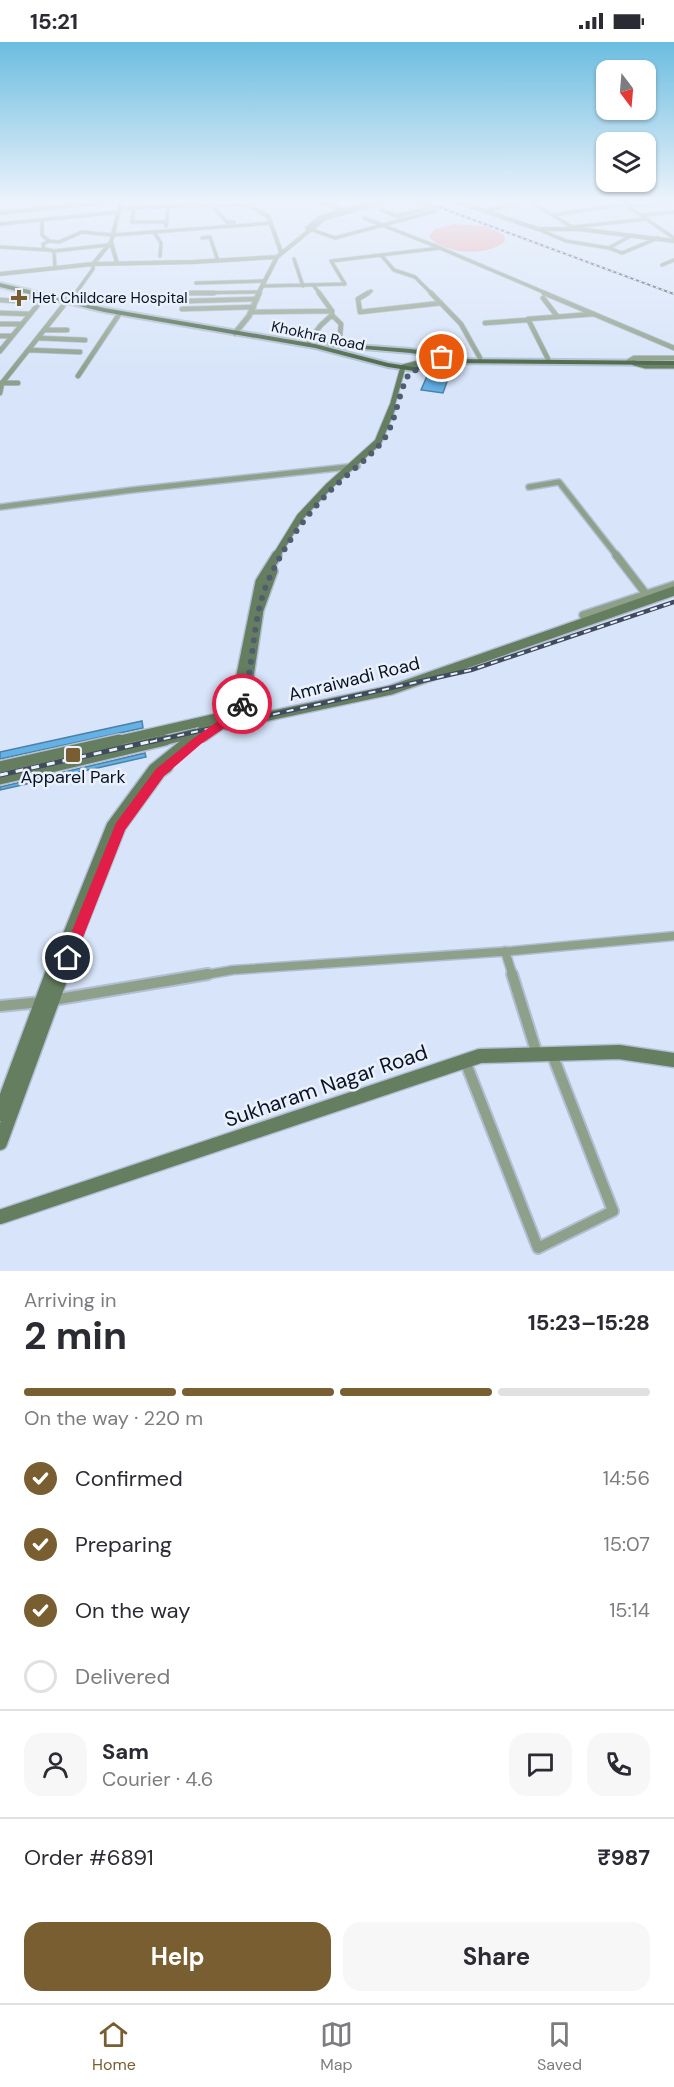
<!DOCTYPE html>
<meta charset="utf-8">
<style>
:root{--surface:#fff;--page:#f7f7f7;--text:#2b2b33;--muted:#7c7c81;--line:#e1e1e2;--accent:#785e30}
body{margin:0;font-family:"DM Sans",sans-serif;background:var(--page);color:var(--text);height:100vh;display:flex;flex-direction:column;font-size:22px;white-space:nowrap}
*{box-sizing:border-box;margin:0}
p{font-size:20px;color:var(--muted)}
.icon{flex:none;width:33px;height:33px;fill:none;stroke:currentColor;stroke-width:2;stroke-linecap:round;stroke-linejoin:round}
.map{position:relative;height:1229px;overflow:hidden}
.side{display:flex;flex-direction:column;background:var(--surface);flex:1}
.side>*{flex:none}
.needle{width:39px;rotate:164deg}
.fabs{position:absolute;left:596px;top:18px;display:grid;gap:12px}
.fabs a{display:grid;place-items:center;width:60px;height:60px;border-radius:12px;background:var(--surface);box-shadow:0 2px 4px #0004;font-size:30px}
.pin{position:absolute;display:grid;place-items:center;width:51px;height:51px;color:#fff;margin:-26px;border:3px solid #fff;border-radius:50%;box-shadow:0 2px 6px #0007}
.courier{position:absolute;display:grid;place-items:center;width:60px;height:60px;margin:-30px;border:4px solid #e11d48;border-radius:50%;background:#fff;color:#222;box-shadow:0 2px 8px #0007}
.head em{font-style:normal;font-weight:700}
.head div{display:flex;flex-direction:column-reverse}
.head{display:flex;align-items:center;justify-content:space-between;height:102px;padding:0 24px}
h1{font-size:39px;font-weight:700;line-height:45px}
.bar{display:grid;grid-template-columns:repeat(4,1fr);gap:9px 6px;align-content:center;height:72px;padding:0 24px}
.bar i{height:8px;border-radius:4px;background:var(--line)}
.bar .on{background:var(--accent)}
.bar p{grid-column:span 4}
.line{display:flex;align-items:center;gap:15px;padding:0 24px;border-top:2px solid var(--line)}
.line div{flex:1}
.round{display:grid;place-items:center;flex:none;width:63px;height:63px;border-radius:18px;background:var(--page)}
ol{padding:0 24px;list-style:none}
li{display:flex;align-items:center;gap:18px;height:66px}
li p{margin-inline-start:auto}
li .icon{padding:6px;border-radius:50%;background:var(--accent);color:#fff;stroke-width:4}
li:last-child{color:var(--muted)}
li i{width:33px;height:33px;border:3px solid var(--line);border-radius:50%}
.primary-button{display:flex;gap:12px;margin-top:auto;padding:12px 24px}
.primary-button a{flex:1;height:69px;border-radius:18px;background:var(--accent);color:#fff;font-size:24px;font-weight:700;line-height:69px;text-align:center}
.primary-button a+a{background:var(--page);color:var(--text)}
.status{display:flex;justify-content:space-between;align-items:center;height:42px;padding:0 30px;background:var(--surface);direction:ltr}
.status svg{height:16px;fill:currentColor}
.menu{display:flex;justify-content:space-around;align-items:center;height:84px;border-top:2px solid var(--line);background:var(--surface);font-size:16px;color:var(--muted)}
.menu a{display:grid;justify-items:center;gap:3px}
.menu .on{color:var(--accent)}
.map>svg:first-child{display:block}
</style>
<div class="status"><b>15:21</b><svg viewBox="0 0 49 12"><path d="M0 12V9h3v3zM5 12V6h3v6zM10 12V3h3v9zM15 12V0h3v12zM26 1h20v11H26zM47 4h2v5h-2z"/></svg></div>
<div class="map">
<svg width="674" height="1229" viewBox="0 0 674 1229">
<rect width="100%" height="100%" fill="#d7e4f9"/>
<path fill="#eda7a5" d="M454 182 485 184 504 193 505 199C488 215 445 212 430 196V193L435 187Z"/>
<path fill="#64b1e6" stroke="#4d81a5" stroke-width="1.5" d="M428 332 449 334 443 351 421 348Z
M142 679 143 686 0 717V710Z
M145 711 146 715 0 748V745Z"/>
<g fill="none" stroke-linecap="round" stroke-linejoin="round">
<g stroke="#b2bed3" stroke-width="4.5">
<path id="minor-far5" d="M321 160 344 169
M374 160 320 175 307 186 335 196 435 169
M531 160 575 187
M252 161 257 160
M623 161 674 196
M628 164 674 160
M119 166 244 162
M134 166 132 180H166
M215 167 227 180H234
M382 168 399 175
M483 169 527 160
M553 173 625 162
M642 173 674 170
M397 174 433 165 419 160
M364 176 438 205
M42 179V193L49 199 59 200 82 190 113 193 271 181
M0 182 119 170
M166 184 169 160
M573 185 647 177
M538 187 566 199 609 206
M154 190 161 201 160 214
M632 193 609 206 622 211 658 196
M202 196 210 195 218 219
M49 199 43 202 44 207 54 209 55 226
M0 205 49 208
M54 209 108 203
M381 213 440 206 548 252
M294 217 303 244
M662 223 674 218
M196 241 264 239
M262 244 345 242 331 219 381 213 394 228 415 235 432 252
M314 244 320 252
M188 251 260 250
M75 252 93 227V222
M366 252 371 249"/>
</g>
<g stroke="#b2bed3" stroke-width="6">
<path id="minor-far4" d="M188 251H214
M368 251 358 257 360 270 441 261
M431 251 461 282 480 316
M544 251 674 306
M543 256 557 274
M68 257 76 251
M0 258 16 259 38 252
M189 259 257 257
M182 267 254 265
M251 270 332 269 319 251
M0 271 30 272
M332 273 341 282 339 304
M485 281 527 278
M0 282H21
M45 288H67
M0 294H12
M38 296 85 298
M309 300 320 284 332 273V269
M29 308 80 310
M0 309 45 254
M548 317 528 277 594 272
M629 319 634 316H674
M78 334 120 271
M0 341H18
M0 351 2 341 67 259"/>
</g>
<g stroke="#b2bed3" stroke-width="8">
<path id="minor-far3" d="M529 445 559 440 617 514
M0 465 132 448 357 424"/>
</g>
<g stroke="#b2bed3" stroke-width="10">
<path id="minor-far2" d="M616 513 646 552
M586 580 583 573 674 543"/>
</g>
<g stroke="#b2bed3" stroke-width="11">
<path id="minor-far1" d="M505 909 513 934
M199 934 233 928 512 909 674 894"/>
</g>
<g stroke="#b2bed3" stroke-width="14">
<path id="minor" d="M512 932 537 1012
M53 958 208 932
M0 964 42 960
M465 1019 538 1206 613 1169 552 1012"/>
</g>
<g stroke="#b2bed3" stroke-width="5">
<path id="tertiary-far1" d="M241 160 268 174 281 210
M458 160 538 187H578L674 199
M0 171 103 160
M111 200 117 221
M93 222 111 200 121 160
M0 232 93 222 193 220 277 215
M258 252 277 215 325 176 382 160"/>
</g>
<g stroke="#b2bed3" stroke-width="7">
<path id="tertiary" d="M235 291 249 274 259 251"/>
</g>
<g stroke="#b2bed3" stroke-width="7">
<path id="secondary-far4" d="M634 321 646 324H674
M391 368 403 325 442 315 445 319"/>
</g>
<g stroke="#b2bed3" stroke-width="9">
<path id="secondary-far3" d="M276 514 300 475 329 444 378 400 392 366"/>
</g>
<g stroke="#b2bed3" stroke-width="12">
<path id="secondary-far2" d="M226 683 391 648 674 549
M203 695 240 670 247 648 259 568 273 529
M112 700 217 676
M159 700 195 691
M188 700 232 664 239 643 260 540 277 513"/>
</g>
<g stroke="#b2bed3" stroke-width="14">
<path id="secondary-far1" d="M0 725 119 698
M0 737 165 698
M52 934 112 784 154 727 190 698
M61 934 120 785 160 730 167 725"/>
</g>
<g stroke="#b2bed3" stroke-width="17">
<path id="secondary" d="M0 1072 52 932
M0 1101 62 932
M0 1175 480 1014 619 1010 674 1018"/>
</g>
<g stroke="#b2bed3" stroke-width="4">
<path id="primary" d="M0 241 104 266 315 302 388 321 414 325 445 317 674 319V323L445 321 414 329 388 325 315 306 104 270 0 245Z
M330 301 411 307 449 313 452 315 449 317 411 311 328 304V302Z"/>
</g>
<use href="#minor-far5" stroke="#8e9f8a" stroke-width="3"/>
<use href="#minor-far4" stroke="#8e9f8a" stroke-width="4.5"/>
<use href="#minor-far3" stroke="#8e9f8a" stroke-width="5"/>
<use href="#minor-far2" stroke="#8e9f8a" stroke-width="7"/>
<use href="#minor-far1" stroke="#8e9f8a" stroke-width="8"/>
<use href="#minor" stroke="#8e9f8a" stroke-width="10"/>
<use href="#tertiary-far1" stroke="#8e9f8a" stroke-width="4"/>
<use href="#tertiary" stroke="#8e9f8a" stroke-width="5"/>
<use href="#secondary-far4" stroke="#657e60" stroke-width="5"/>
<use href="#secondary-far3" stroke="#657e60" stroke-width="7"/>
<use href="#secondary-far2" stroke="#657e60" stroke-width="9"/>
<use href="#secondary-far1" stroke="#657e60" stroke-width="11"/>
<use href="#secondary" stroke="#657e60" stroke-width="14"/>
<use href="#primary" fill="#486642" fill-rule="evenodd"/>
<g stroke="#404b5e" stroke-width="2">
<path id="rail-far2" d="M425 160 674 252"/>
</g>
<g stroke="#404b5e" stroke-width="4.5">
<path id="rail-far1" d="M150 700 471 628 674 560"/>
</g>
<g stroke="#404b5e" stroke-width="5">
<path id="rail" d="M0 733 157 698"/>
</g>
<use href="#rail-far2" stroke="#eaf1fb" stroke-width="1.5" stroke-dasharray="3" stroke-linecap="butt"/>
<use href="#rail-far1" stroke="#eaf1fb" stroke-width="2" stroke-dasharray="7" stroke-linecap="butt"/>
<use href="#rail" stroke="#eaf1fb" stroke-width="3" stroke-dasharray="8" stroke-linecap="butt"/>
</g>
<linearGradient id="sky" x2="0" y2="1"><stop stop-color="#6bbddf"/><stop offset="0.48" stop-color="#edf3fc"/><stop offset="1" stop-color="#edf3fc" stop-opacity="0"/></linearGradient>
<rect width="674" height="332" fill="url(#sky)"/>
<path fill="#e11d48" d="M242 658 247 662 243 673 201 702 164 734 125 788 73 921 68 923 63 921 61 916 116 781 156 727 194 696 235 667 239 659Z"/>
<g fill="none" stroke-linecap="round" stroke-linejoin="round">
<path stroke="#515c6f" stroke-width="6" stroke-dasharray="0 10.8" d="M242 662C255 622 251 576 269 537 283 505 306 473 331 448 347 432 367 418 381 401 397 382 397 351 410 330L446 319 442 315"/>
</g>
<g fill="#785e30" stroke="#eaf1fb" stroke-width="2">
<path d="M16 247h6v6h6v6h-6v6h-6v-6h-6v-6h6z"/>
<rect x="65" y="705" width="16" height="16" rx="3"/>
</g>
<g text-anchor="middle" stroke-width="5" stroke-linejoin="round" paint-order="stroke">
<g font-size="15" fill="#091325" stroke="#eaf1fb" text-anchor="start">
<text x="32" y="261">Het Childcare Hospital</text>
</g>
<g font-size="15" fill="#091325" stroke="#eaf1fb">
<text transform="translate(318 294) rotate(12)" y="5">Khokhra Road</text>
</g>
<g font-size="18" fill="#091325" stroke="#eaf1fb">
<text transform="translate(354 637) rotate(-14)" y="6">Amraiwadi Road</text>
</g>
<g font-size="18" fill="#091325" stroke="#eaf1fb">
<text x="73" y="741">Apparel Park</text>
</g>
<g font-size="21" fill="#091325" stroke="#eaf1fb">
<text transform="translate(326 1044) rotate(-19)" y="7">Sukharam Nagar Road</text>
</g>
</g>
</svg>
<div class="fabs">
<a><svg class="needle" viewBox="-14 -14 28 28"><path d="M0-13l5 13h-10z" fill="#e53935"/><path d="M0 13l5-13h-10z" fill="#7c7c81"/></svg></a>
<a><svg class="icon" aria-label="layers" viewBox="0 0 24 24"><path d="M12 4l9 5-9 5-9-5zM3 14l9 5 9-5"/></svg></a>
</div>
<div class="pin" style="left:442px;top:315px;background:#ea580c"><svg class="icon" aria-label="bag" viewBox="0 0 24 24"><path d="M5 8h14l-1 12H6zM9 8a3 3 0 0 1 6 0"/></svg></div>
<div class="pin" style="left:68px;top:916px;background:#1f2937"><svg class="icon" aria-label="home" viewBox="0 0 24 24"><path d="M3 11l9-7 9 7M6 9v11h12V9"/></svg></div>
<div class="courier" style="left:242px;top:662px"><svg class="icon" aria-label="bike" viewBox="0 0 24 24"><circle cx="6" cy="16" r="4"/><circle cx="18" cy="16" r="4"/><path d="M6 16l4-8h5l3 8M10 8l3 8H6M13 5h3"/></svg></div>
</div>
<section class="side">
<div class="head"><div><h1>2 min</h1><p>Arriving in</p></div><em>15:23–15:28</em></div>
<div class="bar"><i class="on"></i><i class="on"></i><i class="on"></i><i></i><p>On the way · 220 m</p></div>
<ol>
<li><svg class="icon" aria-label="check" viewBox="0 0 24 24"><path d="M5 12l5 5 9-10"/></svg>Confirmed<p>14:56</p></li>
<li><svg class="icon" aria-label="check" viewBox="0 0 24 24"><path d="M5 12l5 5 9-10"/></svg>Preparing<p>15:07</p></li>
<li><svg class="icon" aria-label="check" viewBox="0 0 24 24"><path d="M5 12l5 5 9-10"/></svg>On the way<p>15:14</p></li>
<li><i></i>Delivered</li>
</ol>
<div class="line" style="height:108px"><a class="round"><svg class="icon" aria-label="person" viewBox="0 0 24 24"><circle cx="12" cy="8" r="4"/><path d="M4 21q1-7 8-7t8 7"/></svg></a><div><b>Sam</b><p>Courier · 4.6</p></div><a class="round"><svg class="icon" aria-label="chat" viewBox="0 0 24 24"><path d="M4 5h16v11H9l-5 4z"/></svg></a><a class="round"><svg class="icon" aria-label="phone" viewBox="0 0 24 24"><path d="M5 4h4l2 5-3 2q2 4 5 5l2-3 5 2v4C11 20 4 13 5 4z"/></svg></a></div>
<div class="line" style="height:78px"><div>Order #6891</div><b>₹987</b></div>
<div class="primary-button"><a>Help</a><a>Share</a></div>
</section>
<nav class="menu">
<a class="on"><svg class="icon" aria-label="home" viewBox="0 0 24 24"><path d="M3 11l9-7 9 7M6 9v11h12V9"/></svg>Home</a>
<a><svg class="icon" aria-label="map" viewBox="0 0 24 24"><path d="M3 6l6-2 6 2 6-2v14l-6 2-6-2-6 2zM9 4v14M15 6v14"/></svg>Map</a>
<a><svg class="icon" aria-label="saved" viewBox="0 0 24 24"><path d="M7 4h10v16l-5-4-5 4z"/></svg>Saved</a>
</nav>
